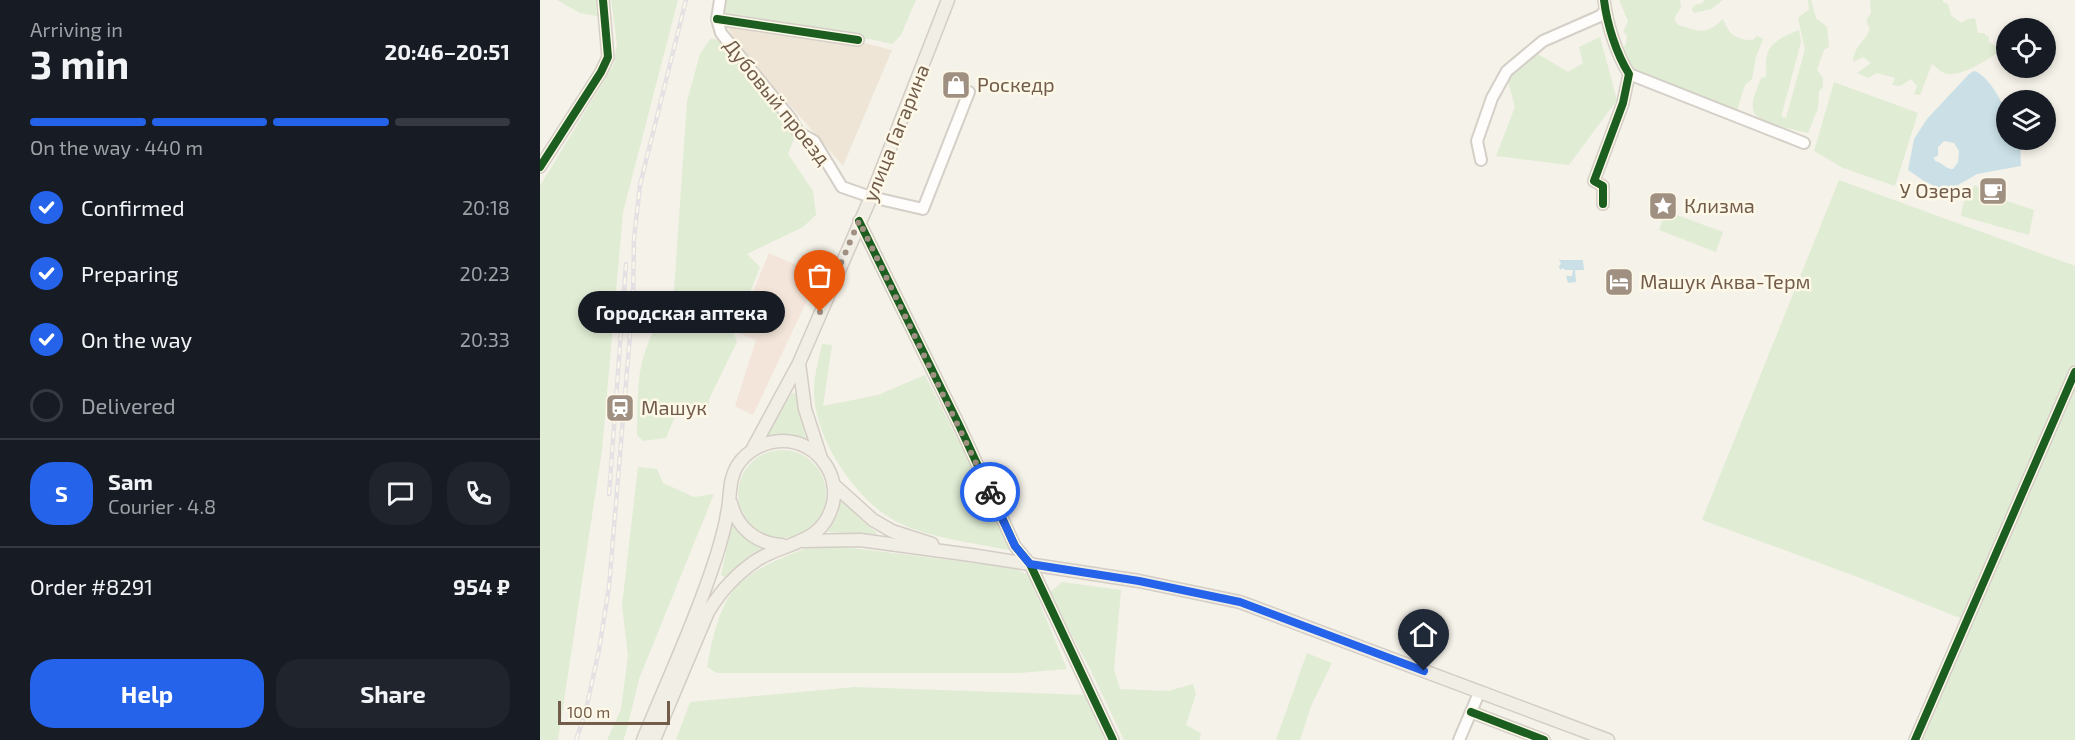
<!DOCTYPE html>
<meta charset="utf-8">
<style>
:root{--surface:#171b24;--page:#20242c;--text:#f1f3f6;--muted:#9ea1a6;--line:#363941;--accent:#2563eb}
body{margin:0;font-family:"Exo 2",sans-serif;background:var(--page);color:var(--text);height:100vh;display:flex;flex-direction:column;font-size:22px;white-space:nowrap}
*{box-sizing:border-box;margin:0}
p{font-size:20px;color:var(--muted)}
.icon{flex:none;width:33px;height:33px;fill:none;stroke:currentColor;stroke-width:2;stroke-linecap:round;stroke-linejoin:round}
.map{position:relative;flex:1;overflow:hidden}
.details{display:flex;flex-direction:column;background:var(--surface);width:540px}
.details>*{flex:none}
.fabs{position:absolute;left:1456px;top:18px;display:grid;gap:12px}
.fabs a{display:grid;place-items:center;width:60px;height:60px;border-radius:50%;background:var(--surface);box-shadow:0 3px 9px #0003;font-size:30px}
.scale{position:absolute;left:18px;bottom:15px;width:112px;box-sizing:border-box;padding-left:6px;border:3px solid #725c4a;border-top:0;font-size:16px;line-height:21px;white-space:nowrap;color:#725c4a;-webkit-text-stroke:4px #fef8e8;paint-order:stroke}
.pin{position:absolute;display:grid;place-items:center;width:51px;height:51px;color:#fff;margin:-62px -26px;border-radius:50% 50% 50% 0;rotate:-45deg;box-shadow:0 0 6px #0007}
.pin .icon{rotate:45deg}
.courier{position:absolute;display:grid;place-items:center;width:60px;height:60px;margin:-30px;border:4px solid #2563eb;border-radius:50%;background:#fff;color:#222;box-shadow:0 2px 8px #0007}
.bubble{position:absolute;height:42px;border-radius:21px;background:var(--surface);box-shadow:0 3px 9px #0003;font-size:20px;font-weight:700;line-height:42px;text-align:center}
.headline em{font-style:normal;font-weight:700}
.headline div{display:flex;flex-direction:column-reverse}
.headline{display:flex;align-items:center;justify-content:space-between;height:102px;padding:0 30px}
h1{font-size:39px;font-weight:700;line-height:45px}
.bar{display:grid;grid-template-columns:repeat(4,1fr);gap:9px 6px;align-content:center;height:72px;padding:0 30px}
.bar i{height:8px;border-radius:4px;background:var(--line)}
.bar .current{background:var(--accent)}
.bar p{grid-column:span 4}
.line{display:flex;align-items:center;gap:15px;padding:0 30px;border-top:2px solid var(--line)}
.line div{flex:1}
.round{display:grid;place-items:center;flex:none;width:63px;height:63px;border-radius:24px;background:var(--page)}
ol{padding:0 30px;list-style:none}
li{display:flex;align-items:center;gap:18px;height:66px}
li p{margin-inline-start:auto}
li .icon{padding:6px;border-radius:50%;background:var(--accent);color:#fff;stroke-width:4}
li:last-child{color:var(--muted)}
li i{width:33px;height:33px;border:3px solid var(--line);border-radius:50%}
.primary-button{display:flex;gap:12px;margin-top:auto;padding:12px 30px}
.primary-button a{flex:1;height:69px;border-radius:24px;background:var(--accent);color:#fff;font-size:24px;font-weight:700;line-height:69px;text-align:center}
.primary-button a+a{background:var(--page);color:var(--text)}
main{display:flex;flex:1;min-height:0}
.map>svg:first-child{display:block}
</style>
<main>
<section class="details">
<div class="headline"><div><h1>3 min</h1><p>Arriving in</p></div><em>20:46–20:51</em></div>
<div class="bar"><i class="current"></i><i class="current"></i><i class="current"></i><i></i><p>On the way · 440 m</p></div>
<ol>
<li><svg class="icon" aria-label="check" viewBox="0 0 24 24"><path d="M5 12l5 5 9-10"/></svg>Confirmed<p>20:18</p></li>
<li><svg class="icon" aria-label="check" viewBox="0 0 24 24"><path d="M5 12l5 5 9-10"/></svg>Preparing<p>20:23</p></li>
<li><svg class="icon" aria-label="check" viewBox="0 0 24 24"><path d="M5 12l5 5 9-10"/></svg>On the way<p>20:33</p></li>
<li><i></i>Delivered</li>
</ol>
<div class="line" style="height:108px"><b class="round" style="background:var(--accent);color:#fff">S</b><div><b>Sam</b><p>Courier · 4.8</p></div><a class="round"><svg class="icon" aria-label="chat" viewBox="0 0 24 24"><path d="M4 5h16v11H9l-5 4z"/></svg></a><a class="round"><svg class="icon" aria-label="phone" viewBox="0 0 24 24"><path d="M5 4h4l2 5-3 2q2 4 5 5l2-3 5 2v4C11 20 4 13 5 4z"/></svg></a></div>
<div class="line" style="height:78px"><div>Order #8291</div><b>954 ₽</b></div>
<div class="primary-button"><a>Help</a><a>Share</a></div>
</section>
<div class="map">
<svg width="1535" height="740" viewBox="0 0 1535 740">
<rect width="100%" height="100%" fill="#f5f2e9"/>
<path fill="#eee5d6" d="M186 25 324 43 352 50 303 166 200 48Z"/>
<path fill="#f3e5d9" d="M229 253 279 275 213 415 195 406 216 340 196 332Z"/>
<path fill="#e0ecd4" d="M17 0H56L57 16 40 13Z
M71 0H138L83 212 62 450 18 740H0V186L74 64 77 43Z
M184 0H376L361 35 352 44 335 40 191 19 182 14Z
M1079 0H1140L1141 7 1134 19 1138 25C1159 31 1165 36 1183 19 1190 35 1195 40 1213 40L1217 36 1223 39 1216 57 1212 79 1205 85 1197 110 1094 71 1084 60 1083 48 1086 44 1087 35 1083 32 1088 21Z
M1164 0H1183L1171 9 1154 13 1152 9 1155 5 1163 3Z
M1268 0H1271L1276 18 1287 27 1289 47 1284 50 1277 70 1283 78V87L1279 91 1278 108 1268 133C1257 130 1215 123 1213 110 1211 100 1218 87 1221 78L1225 77C1228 71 1225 69 1226 63 1226 42 1243 37 1259 30L1261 42 1241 117 1246 118 1265 49 1258 18 1269 9Z
M1330 0H1403V2L1408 4 1411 15 1421 23 1428 19 1435 18 1438 33H1443L1449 37V42L1458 47 1457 53C1445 61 1419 79 1404 73 1400 71 1396 67 1392 64L1380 95 1374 94 1377 86 1371 79 1360 86 1352 85 1355 78 1337 73 1328 78 1317 73 1331 63 1323 57 1313 62C1315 44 1323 45 1330 29L1326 21 1331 13Z
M1060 37 1077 100 1029 165 956 156 975 107 967 78 998 54 1028 72 1043 63 1039 47Z
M171 38 184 42 258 136 253 141 248 154 273 191 276 215 263 227 207 254 220 267 194 334 197 342 169 399V407L163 408 141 402 126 438 103 441 97 435C98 410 96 379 104 355 111 333 122 311 134 291L147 101 160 54Z
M1294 82 1378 113 1355 186 1303 168 1274 151Z
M1299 180 1535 266V740H1380L1432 621 1417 617 1323 579 1162 520Z
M1435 185 1464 200 1494 210 1489 235 1421 216C1423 202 1425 195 1435 185Z
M1126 211 1183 232 1176 252 1119 230Z
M282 344 292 345 283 406 338 395 385 375 473 548 469 550C434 543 381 537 350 518 312 494 276 439 274 394 273 378 279 360 282 344Z
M252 393 256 394 266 439 246 434 224 438Z
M198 494a44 44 0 1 1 88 0a44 44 0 1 1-88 0Z
M98 467 117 469 123 483 154 497 174 494 99 679 86 733 83 740H67L81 709 88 656 82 605Z
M301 499 320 519 337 533 336 535 287 532 297 516Z
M192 524 206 539 226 549 184 577 181 575Z
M271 546 304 547 474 568 488 575 527 669 480 673H177L167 667C172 640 180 600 201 582 220 565 248 556 271 546Z
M522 582 581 590 574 669 580 689 628 691 653 684 656 694 646 725 661 733 659 740H584L550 669 509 593Z
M767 653 792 663 771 706 760 740H736Z
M315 687 545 695 565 740H136L150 702Z"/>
<path fill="#cae0e6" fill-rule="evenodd" d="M1434 71C1447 74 1464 103 1467 116 1469 123 1467 132 1467 140H1478L1480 143 1481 166 1437 174 1406 192 1384 181 1368 170 1374 139 1387 119 1429 74ZM1404 141 1414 143 1419 151 1418 162 1413 169C1405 169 1402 162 1395 161L1394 157 1398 156V147Z
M1019 260H1043L1044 270H1035L1036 282 1028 283 1026 276H1032L1033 270H1025L1023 268 1020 270 1019 266 1021 264Z"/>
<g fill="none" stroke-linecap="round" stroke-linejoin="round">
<g stroke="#d4cfc7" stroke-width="14">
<path id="minor" d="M180 0 177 19 181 33 251 119 258 132 274 141 302 187 331 197 383 209 429 92
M177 19 318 40
M1089 74 1264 143
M941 160 937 141 952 98 967 71 1003 41 1060 16 1065 11
M0 167 61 72 68 57 63 0
M1063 204V186L1054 181 1083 103 1089 74C1076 53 1067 24 1064 0
M319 221 420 427 475 546 490 564 573 740
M931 712 1004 740
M919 740 939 693
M1375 740 1535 372"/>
</g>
<g stroke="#d4cdc5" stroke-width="15">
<path id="major" d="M259 363 265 409 281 458
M212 450 259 363 331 197 408 0
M293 484 333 520 352 531 392 544
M191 503C197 528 217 544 242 545
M263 541 320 540 431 555 599 581 700 602 1068 740
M103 740C128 679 157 617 177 554 181 541 185 528 187 514 191 498 188 481 197 466 207 450 225 441 243 441 260 441 276 450 285 464 293 475 296 490 293 503 283 545 247 541 217 560 196 574 181 590 168 612L114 740"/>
</g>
<use href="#minor" stroke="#fefdfc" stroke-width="10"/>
<use href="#major" stroke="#f1eee5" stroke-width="12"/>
<g stroke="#e4e1e4" stroke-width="4.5">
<path id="rail" d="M69 494 86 264
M36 740 45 714 59 650 69 587 93 299 94 239 100 185 146 0"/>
</g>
<use href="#rail" stroke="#fef8e8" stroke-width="2" stroke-dasharray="7" stroke-linecap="butt"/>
<g stroke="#fef8e8" stroke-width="11">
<path id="cycleway" d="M177 19 318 40
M0 167 61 72 68 57 63 0
M1063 204V186L1054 181 1083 103 1089 74C1076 53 1067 24 1064 0
M319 221 420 427 475 546 490 564 573 740
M931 712 1004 740
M1375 740 1535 372"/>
</g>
<use href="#cycleway" stroke="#1b5e20" stroke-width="8"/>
</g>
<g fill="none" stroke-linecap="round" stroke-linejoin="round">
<path stroke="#a09082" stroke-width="6" stroke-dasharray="0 10.8" d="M280 312 319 221 450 492"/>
<path stroke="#2563eb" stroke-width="8" d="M450 492 475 546 490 564 599 581 700 602 884 671"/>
</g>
<defs>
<g id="shop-square" transform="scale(1.5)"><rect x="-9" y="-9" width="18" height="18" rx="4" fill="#a09082" stroke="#fef8e8"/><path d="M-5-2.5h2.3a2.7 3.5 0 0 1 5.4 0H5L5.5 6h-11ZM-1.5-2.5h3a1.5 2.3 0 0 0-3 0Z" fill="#fff"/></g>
<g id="cafe-square" transform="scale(1.5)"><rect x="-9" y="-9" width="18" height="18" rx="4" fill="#a09082" stroke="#fef8e8"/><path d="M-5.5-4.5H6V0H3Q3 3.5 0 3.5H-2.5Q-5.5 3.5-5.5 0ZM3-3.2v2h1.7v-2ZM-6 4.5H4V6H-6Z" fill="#fff"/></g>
<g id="sight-square" transform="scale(1.5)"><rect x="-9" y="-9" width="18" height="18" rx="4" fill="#a09082" stroke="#fef8e8"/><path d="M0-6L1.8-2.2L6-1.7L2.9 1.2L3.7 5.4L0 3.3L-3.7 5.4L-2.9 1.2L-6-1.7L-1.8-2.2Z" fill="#fff"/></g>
<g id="hotel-square" transform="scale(1.5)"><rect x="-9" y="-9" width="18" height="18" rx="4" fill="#a09082" stroke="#fef8e8"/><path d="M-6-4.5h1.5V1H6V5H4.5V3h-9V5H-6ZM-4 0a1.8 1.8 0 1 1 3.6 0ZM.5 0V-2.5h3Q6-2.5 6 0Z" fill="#fff"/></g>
<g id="station-square" transform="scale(1.5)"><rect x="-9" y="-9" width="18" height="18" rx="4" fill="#a09082" stroke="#fef8e8"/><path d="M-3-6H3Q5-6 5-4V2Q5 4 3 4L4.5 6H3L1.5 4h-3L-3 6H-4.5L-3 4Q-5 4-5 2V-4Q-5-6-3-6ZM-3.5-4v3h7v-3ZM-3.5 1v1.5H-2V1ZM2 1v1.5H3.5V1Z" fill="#fff"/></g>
</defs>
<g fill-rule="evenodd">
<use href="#shop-square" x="416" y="85"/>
<use href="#cafe-square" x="1453" y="191"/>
<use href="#sight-square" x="1123" y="206"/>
<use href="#hotel-square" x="1079" y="282"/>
<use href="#station-square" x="80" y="408"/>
</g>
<g text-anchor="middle" stroke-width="5" stroke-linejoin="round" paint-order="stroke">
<g font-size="20" fill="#725c4a" stroke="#fef8e8" text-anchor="start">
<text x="437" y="92">Роскедр</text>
<text x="1432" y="198" text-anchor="end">У Озера</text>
<text x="1144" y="213">Клизма</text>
<text x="1100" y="289">Машук Аква-Терм</text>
<text x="101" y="415">Машук</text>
</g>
<g font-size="20" fill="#725c4a" stroke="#fef8e8">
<text transform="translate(237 102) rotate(51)" y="7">Дубовый проезд</text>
<text transform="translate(356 133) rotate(-68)" y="7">улица Гагарина</text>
</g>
</g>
</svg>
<div class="fabs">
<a><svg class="icon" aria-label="locate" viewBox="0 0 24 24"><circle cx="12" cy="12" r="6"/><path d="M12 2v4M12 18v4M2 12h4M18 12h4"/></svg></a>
<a><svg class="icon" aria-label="layers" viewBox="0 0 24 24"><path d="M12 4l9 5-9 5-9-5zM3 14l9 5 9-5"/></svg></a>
</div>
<div class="scale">100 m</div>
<div class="pin" style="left:280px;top:312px;background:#ea580c"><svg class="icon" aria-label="bag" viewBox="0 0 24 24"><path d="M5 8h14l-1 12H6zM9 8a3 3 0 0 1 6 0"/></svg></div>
<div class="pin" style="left:884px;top:671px;background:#1f2937"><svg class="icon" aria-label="home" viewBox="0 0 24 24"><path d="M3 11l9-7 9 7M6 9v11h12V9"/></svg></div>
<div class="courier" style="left:450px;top:492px"><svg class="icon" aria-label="bike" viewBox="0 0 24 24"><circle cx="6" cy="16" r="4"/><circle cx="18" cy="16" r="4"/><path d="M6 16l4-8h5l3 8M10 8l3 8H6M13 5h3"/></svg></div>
<div class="bubble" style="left:38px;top:291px;width:207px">Городская аптека</div>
</div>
</main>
